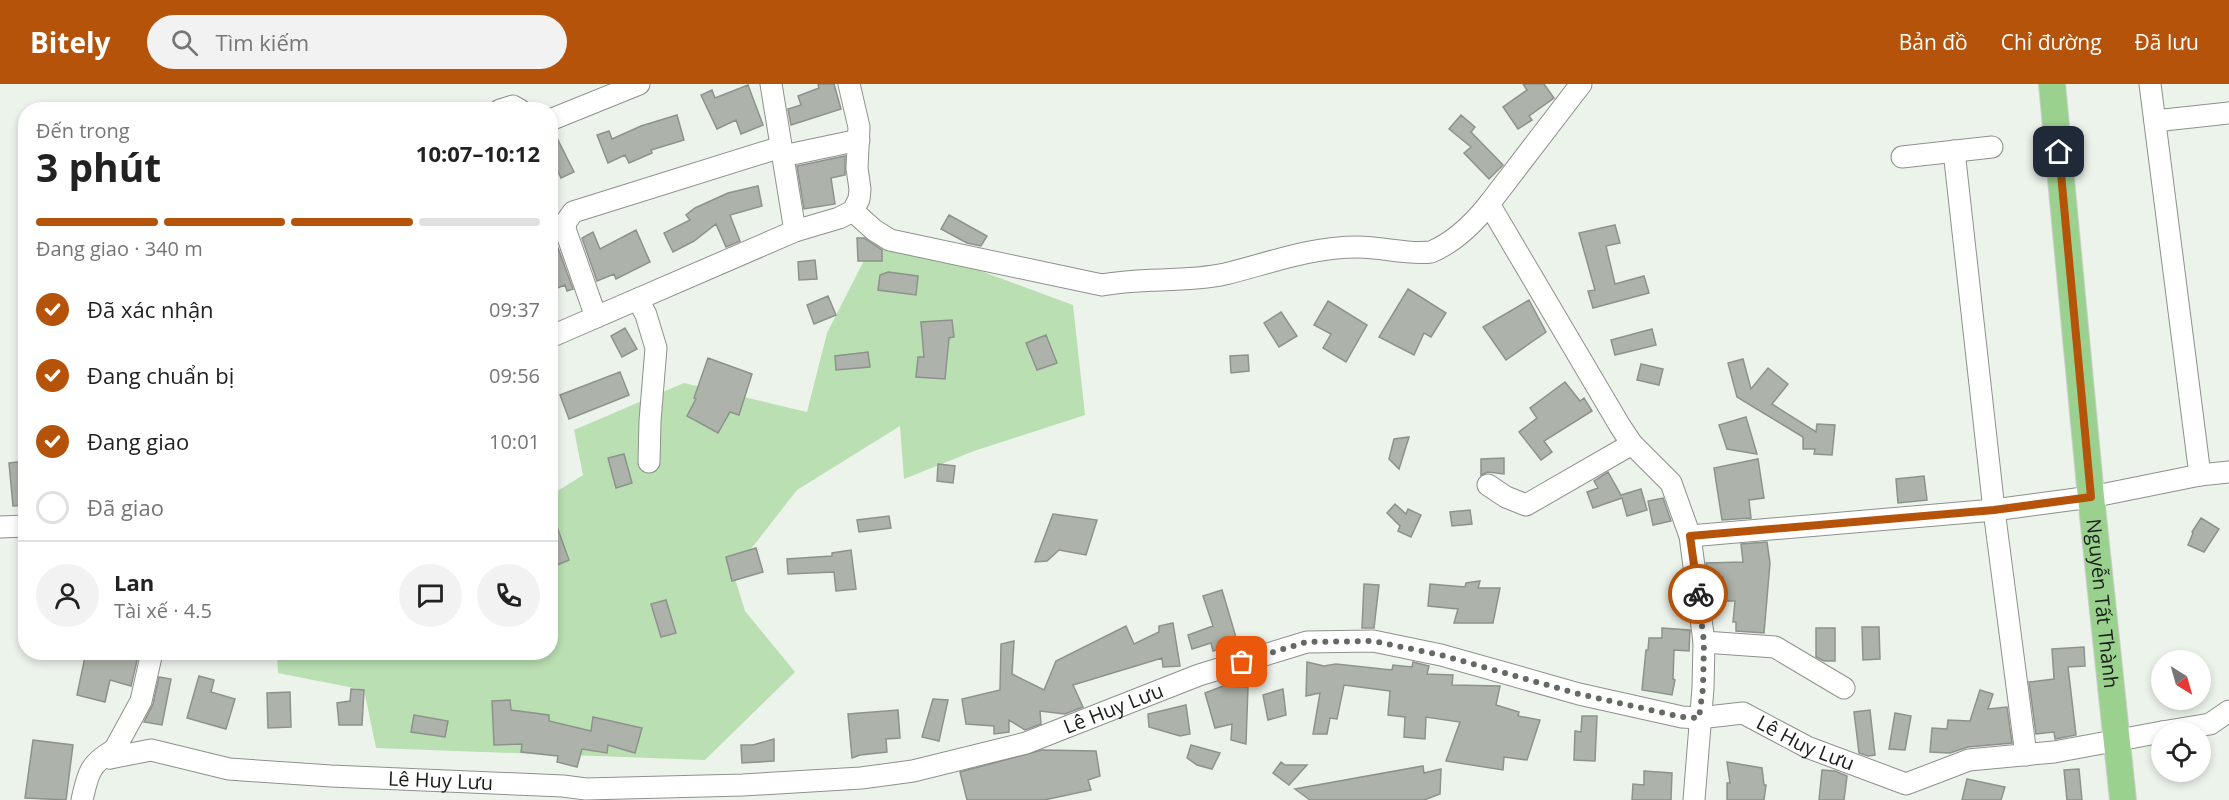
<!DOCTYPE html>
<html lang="vi">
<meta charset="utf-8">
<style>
:root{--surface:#fff;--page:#f2f2f2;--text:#222;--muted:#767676;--line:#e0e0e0;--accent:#b45309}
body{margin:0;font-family:"Open Sans",sans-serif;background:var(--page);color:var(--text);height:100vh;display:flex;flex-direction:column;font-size:22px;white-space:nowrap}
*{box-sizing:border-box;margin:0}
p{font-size:20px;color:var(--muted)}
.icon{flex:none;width:33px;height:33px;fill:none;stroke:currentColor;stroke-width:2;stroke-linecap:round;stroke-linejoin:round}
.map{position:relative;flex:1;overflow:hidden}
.side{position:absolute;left:18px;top:18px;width:540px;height:558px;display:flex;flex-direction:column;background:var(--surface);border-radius:24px;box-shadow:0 3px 9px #0003}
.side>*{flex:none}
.needle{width:39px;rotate:143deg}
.fabs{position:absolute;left:2151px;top:566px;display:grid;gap:12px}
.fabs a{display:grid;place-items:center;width:60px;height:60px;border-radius:50%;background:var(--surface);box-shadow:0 3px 9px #0003;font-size:30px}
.pin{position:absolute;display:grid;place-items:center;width:51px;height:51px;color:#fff;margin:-26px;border-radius:12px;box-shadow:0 3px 9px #0006}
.courier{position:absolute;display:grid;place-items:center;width:60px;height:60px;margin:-30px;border:4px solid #b45309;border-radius:50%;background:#fff;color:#222;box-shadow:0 2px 8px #0007}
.head em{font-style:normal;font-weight:700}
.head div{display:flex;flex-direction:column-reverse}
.head{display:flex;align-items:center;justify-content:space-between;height:102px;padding:0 18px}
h1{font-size:39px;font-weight:700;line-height:45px}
.bar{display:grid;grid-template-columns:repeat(4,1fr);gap:9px 6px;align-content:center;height:72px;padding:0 18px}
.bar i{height:8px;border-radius:4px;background:var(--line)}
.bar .on{background:var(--accent)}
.bar p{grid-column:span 4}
.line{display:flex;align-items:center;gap:15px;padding:0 18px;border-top:2px solid var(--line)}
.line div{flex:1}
.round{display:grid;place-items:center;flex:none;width:63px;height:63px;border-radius:32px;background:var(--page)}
ol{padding:0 18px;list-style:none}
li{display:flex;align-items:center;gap:18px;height:66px}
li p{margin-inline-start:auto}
li .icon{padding:6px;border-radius:50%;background:var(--accent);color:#fff;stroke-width:4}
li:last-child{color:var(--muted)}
li i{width:33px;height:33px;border:3px solid var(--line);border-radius:50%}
header{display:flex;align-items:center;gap:36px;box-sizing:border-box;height:84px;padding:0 30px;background:var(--accent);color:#fff}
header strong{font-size:28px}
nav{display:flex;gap:33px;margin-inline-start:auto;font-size:21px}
.search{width:420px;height:54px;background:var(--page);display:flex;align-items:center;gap:15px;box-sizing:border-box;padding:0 21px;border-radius:33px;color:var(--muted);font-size:22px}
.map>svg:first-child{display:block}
</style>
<header>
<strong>Bitely</strong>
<div class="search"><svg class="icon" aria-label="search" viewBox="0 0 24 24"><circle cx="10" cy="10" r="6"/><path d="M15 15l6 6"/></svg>Tìm kiếm</div>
<nav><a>Bản đồ</a><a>Chỉ đường</a><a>Đã lưu</a></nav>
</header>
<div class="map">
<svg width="2229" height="716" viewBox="0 0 2229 716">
<rect width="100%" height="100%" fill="#ecf3eb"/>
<path fill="#badfb2" d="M878 149 1073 221 1085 331 974 367 904 395 900 342 797 406 733 488 745 527 795 588 705 676 376 664 364 606 278 589 277 569 550 568 551 411 583 391 574 346 684 299 807 328 827 249Z"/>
<path fill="#adb3ab" stroke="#8d938c" stroke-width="1.5" d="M818 0H834L841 25 791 41 788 25 801 21 798 12 819 4Z
M1523 0H1544L1554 14 1529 32 1532 36 1518 45 1503 23 1527 6Z
M748 1 763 41 741 50 736 36 717 45 701 11 712 6 715 14Z
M677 31 684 56 651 66 652 69 629 79 625 71 608 79 597 51 609 47 612 55 641 42Z
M1461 31 1475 43 1471 48 1503 81 1489 95 1464 69 1471 63 1449 45Z
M550 48H554L574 88 561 94 550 71Z
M845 72V91L831 94 835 120 804 125 797 82Z
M758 102 762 122 730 131 740 157 726 163 716 140 694 157 673 168 664 149 690 136 686 131 695 124 728 109Z
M949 131 987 152 981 162 967 159 941 145Z
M1615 141 1620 159 1606 162 1615 200 1644 192 1649 209 1593 224 1588 207 1595 206 1579 149Z
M636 146 650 178 616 195 614 190 597 197 582 154 593 148 600 165Z
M857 154H864L882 166V177H858Z
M558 164 573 205 567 207 565 201 550 207V167Z
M815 176 817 195 799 196 798 178Z
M888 188 918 192 916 211 878 206 880 191Z
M1408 205 1446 229 1431 253 1424 249 1414 271 1379 253Z
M828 212 836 231 814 240 807 221Z
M1529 216 1546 248 1506 276 1483 243Z
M1328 217 1367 241 1346 278 1323 264 1331 250 1314 241Z
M1281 228 1297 252 1279 263 1264 239Z
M952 236 954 253 949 254 945 295 916 293 918 273H924L921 238Z
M625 244 637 265 622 273 611 252Z
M1652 245 1656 261 1615 271 1611 256Z
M1046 251 1057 279 1037 286 1026 259Z
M868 268 870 283 836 286 835 272Z
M1248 271 1249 287 1231 289 1230 272Z
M708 274 752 290 739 331 730 328 718 349 687 332 696 315 694 314Z
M1743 275 1751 305 1768 284 1788 300 1772 320 1816 348 1817 340 1835 341 1832 371 1814 370 1815 365H1803V353L1737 313 1728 279Z
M1641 280 1663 285 1659 301 1637 296Z
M620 288 629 311 569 335 560 311Z
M1565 298 1580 317 1584 314 1592 327 1544 357 1552 368 1541 376 1519 348 1537 334 1530 324Z
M1746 333 1757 370 1727 365 1719 341Z
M1409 353 1399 385 1389 375 1394 355Z
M624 370 632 399 616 404 608 374Z
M1504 374V390L1488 388 1481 391V375Z
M1758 375 1764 414 1749 416 1751 434 1722 436 1714 384Z
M26 377V421L13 422 9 379Z
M938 380 955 382 953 399 937 397Z
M1608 388 1621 411 1641 405 1647 426 1627 432 1622 414 1593 424 1587 408 1598 404 1594 397Z
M1924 392 1927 416 1898 419 1896 395Z
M1663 414 1671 437 1653 441 1648 417Z
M1395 420 1406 430 1408 425 1421 431 1411 453 1398 447 1400 442 1387 429Z
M1470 426 1472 440 1452 442 1450 428Z
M550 429H552L569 476 550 484Z
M1053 430 1097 436 1086 471 1059 466 1047 477 1035 478Z
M889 432 891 444 859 448 857 436Z
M2201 434 2219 445 2204 468 2188 461 2193 449 2192 448Z
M1767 458 1770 479 1764 549 1736 547V538H1733L1735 517H1722L1723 493H1708L1706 479 1743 478 1741 460Z
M756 464 763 488 732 497 726 473Z
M851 466 856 505 836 507 834 488 788 490 787 475 832 472V469Z
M1480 497 1478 504H1500L1493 539H1454L1458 525 1428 522 1430 500 1465 503 1466 499Z
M1364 500 1379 501 1374 544H1362Z
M1222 506 1238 560 1213 567 1211 559 1192 565 1188 551 1213 542 1203 512Z
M666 516 676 549 661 553 651 520Z
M1173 539 1180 582 1163 583 1162 574 1073 601 1083 623 1065 630 1040 627 1041 640 1025 646 1009 636V648L994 650V642L966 640 962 615 1000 606 1001 560 1014 557 1012 590 1044 606 1056 577 1126 542 1134 560 1159 548V542Z
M1862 543H1879L1880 575 1863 576Z
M1662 544 1690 546 1689 567 1674 566 1673 595 1675 596 1672 611 1642 606 1646 566H1648L1649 554H1662Z
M1816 544H1835V577H1824L1816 573Z
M2084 563 2085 582 2068 583 2076 651 2055 655 2054 648 2036 650 2029 598 2054 595 2052 565Z
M86 568H139L131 602 110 596 105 618 77 611Z
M1307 578 1324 582 1336 580 1392 586 1393 581 1412 583 1413 578 1429 582 1427 590 1453 591 1452 601 1500 602 1496 621 1519 628 1518 632 1540 636 1527 676 1504 673 1503 686 1446 677 1460 638 1426 633 1425 655 1404 653 1405 633 1388 631 1390 607 1344 601 1337 635 1330 634 1327 650H1313L1320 609 1306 612Z
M199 592 214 596 211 608 235 615 226 645 187 634Z
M159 593 171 595 162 641 144 638 153 620Z
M1223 602 1248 603 1246 660 1231 656 1232 640 1215 644 1205 609Z
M351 605 364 606 362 641H339L337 619 350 617Z
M1283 605 1286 631 1268 636 1263 611Z
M1980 606 1993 610 1988 625 2007 623 2012 659 1968 663 1950 669 1930 668 1932 644 1947 645 1948 636 1970 637Z
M290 608 291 643 268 644 267 609Z
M933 615 948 616 939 657 922 653Z
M510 616 511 626 549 631V637L591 647 593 633 642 644 635 669 608 661 607 669 582 665 577 683 557 678 558 672 521 668 522 660 494 661 492 617Z
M1186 621 1190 650 1180 652 1149 643 1148 630Z
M898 626 900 654 886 655 887 668 860 671 852 674 848 630Z
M1870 626 1875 671 1868 672 1859 669 1854 628Z
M1895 629 1911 632 1905 666 1889 665Z
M414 631 448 637 445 653 411 648Z
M1582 632H1597L1595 677 1574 676 1575 647 1581 648Z
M774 655V677L742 679 741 661H753Z
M33 656 73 661 66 716 25 714Z
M1191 661 1220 669 1212 685 1197 681 1187 674Z
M1042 666 1096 667 1100 692 1088 696 1091 706 1044 716H967L960 688Z
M1281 678 1285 681H1307L1289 701 1273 689Z
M1727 678 1762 684 1764 701H1766L1764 716H1727V699H1730Z
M1423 682 1424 689 1441 685 1440 710 1424 716H1310L1295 705Z
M2079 685 2082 716H2067L2064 686Z
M1822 686 1835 687 1847 692 1844 716H1819Z
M1644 687 1672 689 1671 716H1632L1633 700 1644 701Z
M1967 695 2005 703 2001 716H1962Z"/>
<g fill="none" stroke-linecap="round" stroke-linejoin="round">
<g stroke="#8c928b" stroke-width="23">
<g id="minor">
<path d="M771 0 795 147"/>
<path d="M1581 0 1489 120 1620 342 1632 360 1671 399 1690 452 1704 558 1775 563 1844 604"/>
<path d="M2150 0 2200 391"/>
<path d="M500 26 513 22 520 26"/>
<path d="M550 36 639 0"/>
<path d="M2155 37 2229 29"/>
<path d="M1954 67 1994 426 2026 671"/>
<path d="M783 72 859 56"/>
<path d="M1902 73 1992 63"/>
<path d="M853 127 874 146 890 156 1102 201C1142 193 1184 199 1225 190 1270 179 1310 163 1358 163 1383 163 1407 171 1431 168 1455 158 1473 140 1489 120"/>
<path d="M638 215 646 231 656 264 650 337 649 378"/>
<path d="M596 233 565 145 566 138 573 128 781 63"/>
<path d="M550 253 795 147 839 134 853 127 859 115 860 105 857 84 859 43 849 0"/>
<path d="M1488 401 1506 413 1526 421 1632 360"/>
<path d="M0 443 26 442"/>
<path d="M1690 452 1994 426 2091 413 2200 391 2229 388"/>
<path d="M2162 648 2210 640 2229 627"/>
<path d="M110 674 141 617 152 568"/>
<path id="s1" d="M82 716C88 690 89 680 114 666L110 674 151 666 229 685 331 692 563 702 586 705 743 701 861 694 913 687 1026 659 1199 591 1307 558 1373 557 1441 571 1579 610 1682 633 1699 634 1743 629 1807 663 1906 700 1969 676 2054 668 2162 648"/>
<path d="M1694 716 1703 604 1704 558"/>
</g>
</g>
<g stroke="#cdcecd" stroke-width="28">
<g id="major">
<path id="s2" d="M2052 0 2091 413 2123 716"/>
</g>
</g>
<use href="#minor" stroke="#fff" stroke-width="21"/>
<use href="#major" stroke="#9bd18f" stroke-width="26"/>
</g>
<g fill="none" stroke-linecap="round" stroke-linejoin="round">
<path stroke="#646964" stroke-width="6" stroke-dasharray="0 10.8" d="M1242 578 1306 558 1373 557 1441 571 1579 610 1682 633 1699 634 1703 604 1704 558 1698 510"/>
<path stroke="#b45309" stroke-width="8" d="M1698 510 1690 452 1994 426 2091 413 2059 68"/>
</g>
<g text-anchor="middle" stroke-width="6" stroke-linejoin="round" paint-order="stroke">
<g font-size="20" fill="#1b1e1b" stroke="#fff">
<text dy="7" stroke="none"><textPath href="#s2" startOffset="522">Nguyễn Tất Thành</textPath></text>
<text dy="7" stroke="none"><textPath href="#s1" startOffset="1089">Lê Huy Lưu</textPath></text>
<text dy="7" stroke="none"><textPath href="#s1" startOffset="1809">Lê Huy Lưu</textPath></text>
<text dy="7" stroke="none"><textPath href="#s1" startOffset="405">Lê Huy Lưu</textPath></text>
</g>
</g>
</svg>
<div class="fabs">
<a><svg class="needle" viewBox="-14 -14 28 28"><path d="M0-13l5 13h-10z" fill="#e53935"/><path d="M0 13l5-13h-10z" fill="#767676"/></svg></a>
<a><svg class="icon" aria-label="locate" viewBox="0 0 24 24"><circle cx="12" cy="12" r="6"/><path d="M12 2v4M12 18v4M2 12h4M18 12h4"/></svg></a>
</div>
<div class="pin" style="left:1242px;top:578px;background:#ea580c"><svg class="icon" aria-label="bag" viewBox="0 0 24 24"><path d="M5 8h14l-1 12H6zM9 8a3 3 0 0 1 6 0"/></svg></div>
<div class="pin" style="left:2059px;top:68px;background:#1f2937"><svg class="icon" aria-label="home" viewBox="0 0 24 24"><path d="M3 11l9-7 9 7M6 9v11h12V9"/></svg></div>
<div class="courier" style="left:1698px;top:510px"><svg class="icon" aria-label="bike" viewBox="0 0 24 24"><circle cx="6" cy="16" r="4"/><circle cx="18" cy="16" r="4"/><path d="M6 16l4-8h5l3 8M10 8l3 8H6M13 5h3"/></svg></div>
<section class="side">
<div class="head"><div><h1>3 phút</h1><p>Đến trong</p></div><em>10:07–10:12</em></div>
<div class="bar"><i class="on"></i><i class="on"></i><i class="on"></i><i></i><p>Đang giao · 340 m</p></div>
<ol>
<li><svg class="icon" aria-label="check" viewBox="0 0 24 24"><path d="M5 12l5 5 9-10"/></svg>Đã xác nhận<p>09:37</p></li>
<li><svg class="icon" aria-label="check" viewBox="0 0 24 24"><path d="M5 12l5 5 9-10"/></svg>Đang chuẩn bị<p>09:56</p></li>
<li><svg class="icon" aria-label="check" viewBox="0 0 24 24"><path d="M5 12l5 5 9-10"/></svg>Đang giao<p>10:01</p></li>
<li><i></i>Đã giao</li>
</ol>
<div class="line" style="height:108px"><a class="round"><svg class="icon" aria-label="person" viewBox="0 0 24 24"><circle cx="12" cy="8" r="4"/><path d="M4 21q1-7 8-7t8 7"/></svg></a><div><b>Lan</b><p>Tài xế · 4.5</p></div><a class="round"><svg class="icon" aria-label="chat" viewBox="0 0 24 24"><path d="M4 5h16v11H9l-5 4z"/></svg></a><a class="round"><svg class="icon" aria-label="phone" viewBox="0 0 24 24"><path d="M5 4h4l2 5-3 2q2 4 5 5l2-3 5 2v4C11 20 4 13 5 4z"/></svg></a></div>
</section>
</div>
